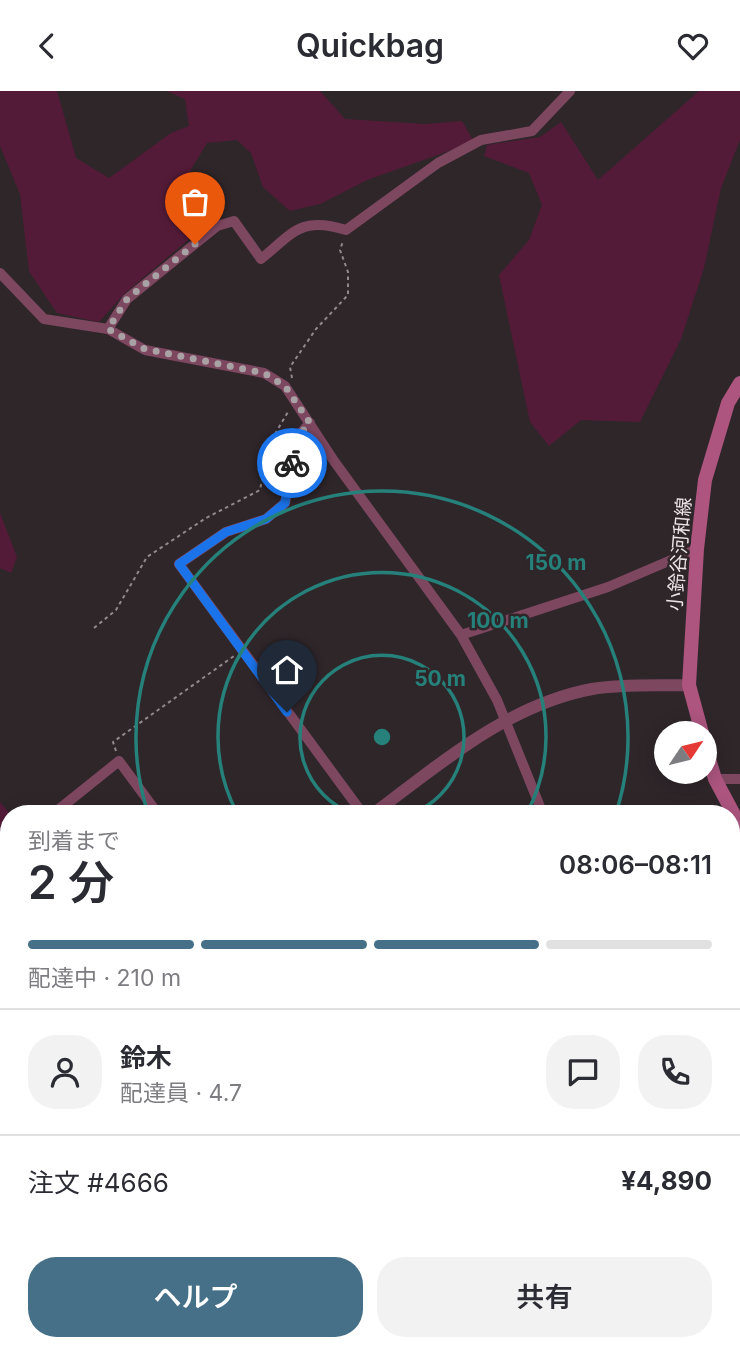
<!DOCTYPE html>
<html lang="ja">
<meta charset="utf-8">
<style>
:root{--surface:#fff;--page:#f2f2f3;--text:#2b2b33;--muted:#7c7c81;--line:#e1e1e2;--accent:#457087}
body{margin:0;font-family:Inter,"Noto Sans JP",sans-serif;background:var(--page);color:var(--text);height:100vh;display:flex;flex-direction:column;font-size:26px;white-space:nowrap}
*{box-sizing:border-box;margin:0}
p{font-size:23px;color:var(--muted)}
.icon{flex:none;width:38px;height:38px;fill:none;stroke:currentColor;stroke-width:2;stroke-linecap:round;stroke-linejoin:round}
.map{position:relative;flex:1;overflow:hidden}
.side{position:absolute;left:0px;top:714px;width:740px;height:546px;display:flex;flex-direction:column;background:var(--surface);border-radius:28px 28px 0 0;box-shadow:0 4px 18px #0003}
.side>*{flex:none}
.needle{width:46px;rotate:55deg}
.buttons{position:absolute;left:654px;top:630px;display:grid;gap:14px}
.buttons a{display:grid;place-items:center;width:63px;height:63px;border-radius:50%;background:var(--surface);box-shadow:0 4px 18px #0003;font-size:35px}
.pin{position:absolute;display:grid;place-items:center;width:60px;height:60px;color:#fff;margin:-72px -30px;border-radius:50% 50% 50% 0;rotate:-45deg;box-shadow:0 0 7px #0007}
.pin .icon{rotate:45deg}
.courier{position:absolute;display:grid;place-items:center;width:70px;height:70px;margin:-35px;border:5px solid #1a73e8;border-radius:50%;background:#fff;color:#222;box-shadow:0 2px 9px #0007}
.summary em{font-style:normal;font-weight:600}
.summary div{display:flex;flex-direction:column-reverse}
.summary{display:flex;align-items:center;justify-content:space-between;height:119px;padding:0 28px}
h1{font-size:46px;font-weight:600;line-height:52px}
.bar{display:grid;grid-template-columns:repeat(4,1fr);gap:10px 7px;align-content:center;height:84px;padding:0 28px}
.bar i{height:9px;border-radius:5px;background:var(--line)}
.bar .active{background:var(--accent)}
.bar p{grid-column:span 4}
.line{display:flex;align-items:center;gap:18px;padding:0 28px;border-top:2px solid var(--line)}
.line div{flex:1}
.round{display:grid;place-items:center;flex:none;width:74px;height:74px;border-radius:28px;background:var(--page)}
.primary-button{display:flex;gap:14px;margin-top:auto;padding:14px 28px}
.primary-button a{flex:1;height:80px;border-radius:28px;background:var(--accent);color:#fff;font-size:28px;font-weight:600;line-height:80px;text-align:center}
.primary-button a+a{background:var(--page);color:var(--text)}
header{display:flex;justify-content:space-between;align-items:center;height:91px;padding:0 28px;background:var(--surface);font-size:32px;font-weight:600}
.map>svg:first-child{display:block}
</style>
<header><svg class="icon" aria-label="back" viewBox="0 0 24 24"><path d="M15 5l-7 7 7 7"/></svg>Quickbag<svg class="icon" aria-label="heart" viewBox="0 0 24 24"><path d="M12 20l-8-8c-3-5 5-10 8-4 3-6 11-1 8 4z"/></svg></header>
<div class="map">
<svg width="740" height="1260" viewBox="0 0 740 1260">
<rect width="100%" height="100%" fill="#2f262a"/>
<path fill="#541b38" d="M0 0H57L76 67 109 87 171 42 189 35 185 8 167 0H320L345 28 425 33 462 30 474 51 367 89 320 113 290 120 263 96 251 62 237 49 207 52 179 98 208 132 124 203 99 231 57 222 29 180 20 103 0 55Z
M699 0H740V49L721 97 704 177 681 248 640 331 581 329 549 355 530 331 499 184 529 149 542 114 529 82 484 65 487 54 540 46 561 31 598 89Z
M0 422 17 466 11 482 0 477Z
M0 711 10 723 9 754 0 761Z"/>
<g fill="none" stroke-linecap="round" stroke-linejoin="round">
<path stroke="#91898c" stroke-width="2" stroke-dasharray="3.5 3.5" stroke-linecap="butt" d="M292 287 290 276 316 238 348 204V181L340 159 343 150
M94 537 116 519 147 466 206 427 260 399 269 353 288 321
M116 660 113 651 234 565"/>
<path stroke="#7e4760" stroke-width="5" d="M729 1260 740 1255"/>
<path stroke="#7e4760" stroke-width="10" d="M0 182 44 228 108 238 145 259 264 282 285 295 334 370 461 544 497 609 543 723
M108 238 127 208 217 135 234 130 261 168C294 141 301 125 346 139L438 72 481 49 532 40 570 0
M310 332 298 345 285 412 266 428 226 441 179 473 363 723
M461 544 608 496 697 458
M715 688H740
M53 723 119 670 158 723
M0 764 9 758
M0 1054 9 1050
M732 1098 740 1106
M732 1147 740 1131
M732 1235 740 1223
M655 1251 662 1260
M77 1260 103 1251
M526 1260 529 1251
M704 1260 720 1251"/>
<path stroke="#7e4760" stroke-width="12" d="M373 723C440 673 507 614 592 598 622 593 657 595 689 594
M0 993 9 987"/>
<path stroke="#ad557f" stroke-width="14" d="M702 642 689 594 697 458 705 389 728 312 740 292
M705 654 715 688 740 735"/>
</g>
<g fill="none" stroke-linecap="round" stroke-linejoin="round">
<path stroke="#a9a2a5" stroke-width="7" stroke-dasharray="0 12.6" d="M195 153 127 208 108 238 145 258 264 282 285 295 310 332 298 345 292 372"/>
<path stroke="#1a73e8" stroke-width="9" d="M287 621 179 473 226 441 266 428 285 412 292 372"/>
</g>
<g fill="none" stroke="#25817a" stroke-width="3.5">
<path d="M353 723A82 82 0 1 1 411 723"/>
<path d="M237 722A164 164 0 1 1 527 722"/>
<path d="M148 722A246 246 0 1 1 616 722"/>
</g>
<g text-anchor="middle" stroke-width="5" stroke-linejoin="round" paint-order="stroke">
<g font-size="19" fill="#ebe5e7" stroke="#2f262a">
<text transform="translate(679 463) rotate(-85)" y="7">小鈴谷河和線</text>
</g>
</g>
<circle cx="382" cy="646" r="10" fill="#25817a" stroke="#2f262a" stroke-width="3.5"/>
<g font-size="21" text-anchor="middle" font-weight="bold" fill="#25817a" stroke="#2f262a" stroke-width="5" stroke-linejoin="round" paint-order="stroke">
<text x="556" y="479">150 m</text>
<text x="498" y="537">100 m</text>
<text x="440" y="595">50 m</text>
</g>
</svg>
<div class="buttons">
<a><svg class="needle" viewBox="-14 -14 28 28"><path d="M0-13l5 13h-10z" fill="#e53935"/><path d="M0 13l5-13h-10z" fill="#7c7c81"/></svg></a>
</div>
<div class="pin" style="left:195px;top:153px;background:#ea580c"><svg class="icon" aria-label="bag" viewBox="0 0 24 24"><path d="M5 8h14l-1 12H6zM9 8a3 3 0 0 1 6 0"/></svg></div>
<div class="pin" style="left:287px;top:621px;background:#1f2937"><svg class="icon" aria-label="home" viewBox="0 0 24 24"><path d="M3 11l9-7 9 7M6 9v11h12V9"/></svg></div>
<div class="courier" style="left:292px;top:372px"><svg class="icon" aria-label="bike" viewBox="0 0 24 24"><circle cx="6" cy="16" r="4"/><circle cx="18" cy="16" r="4"/><path d="M6 16l4-8h5l3 8M10 8l3 8H6M13 5h3"/></svg></div>
<section class="side">
<div class="summary"><div><h1>2 分</h1><p>到着まで</p></div><em>08:06–08:11</em></div>
<div class="bar"><i class="active"></i><i class="active"></i><i class="active"></i><i></i><p>配達中 · 210 m</p></div>
<div class="line" style="height:126px"><a class="round"><svg class="icon" aria-label="person" viewBox="0 0 24 24"><circle cx="12" cy="8" r="4"/><path d="M4 21q1-7 8-7t8 7"/></svg></a><div><b>鈴木</b><p>配達員 · 4.7</p></div><a class="round"><svg class="icon" aria-label="chat" viewBox="0 0 24 24"><path d="M4 5h16v11H9l-5 4z"/></svg></a><a class="round"><svg class="icon" aria-label="phone" viewBox="0 0 24 24"><path d="M5 4h4l2 5-3 2q2 4 5 5l2-3 5 2v4C11 20 4 13 5 4z"/></svg></a></div>
<div class="line" style="height:91px"><div>注文 #4666</div><b>¥4,890</b></div>
<div class="primary-button"><a>ヘルプ</a><a>共有</a></div>
</section>
</div>
